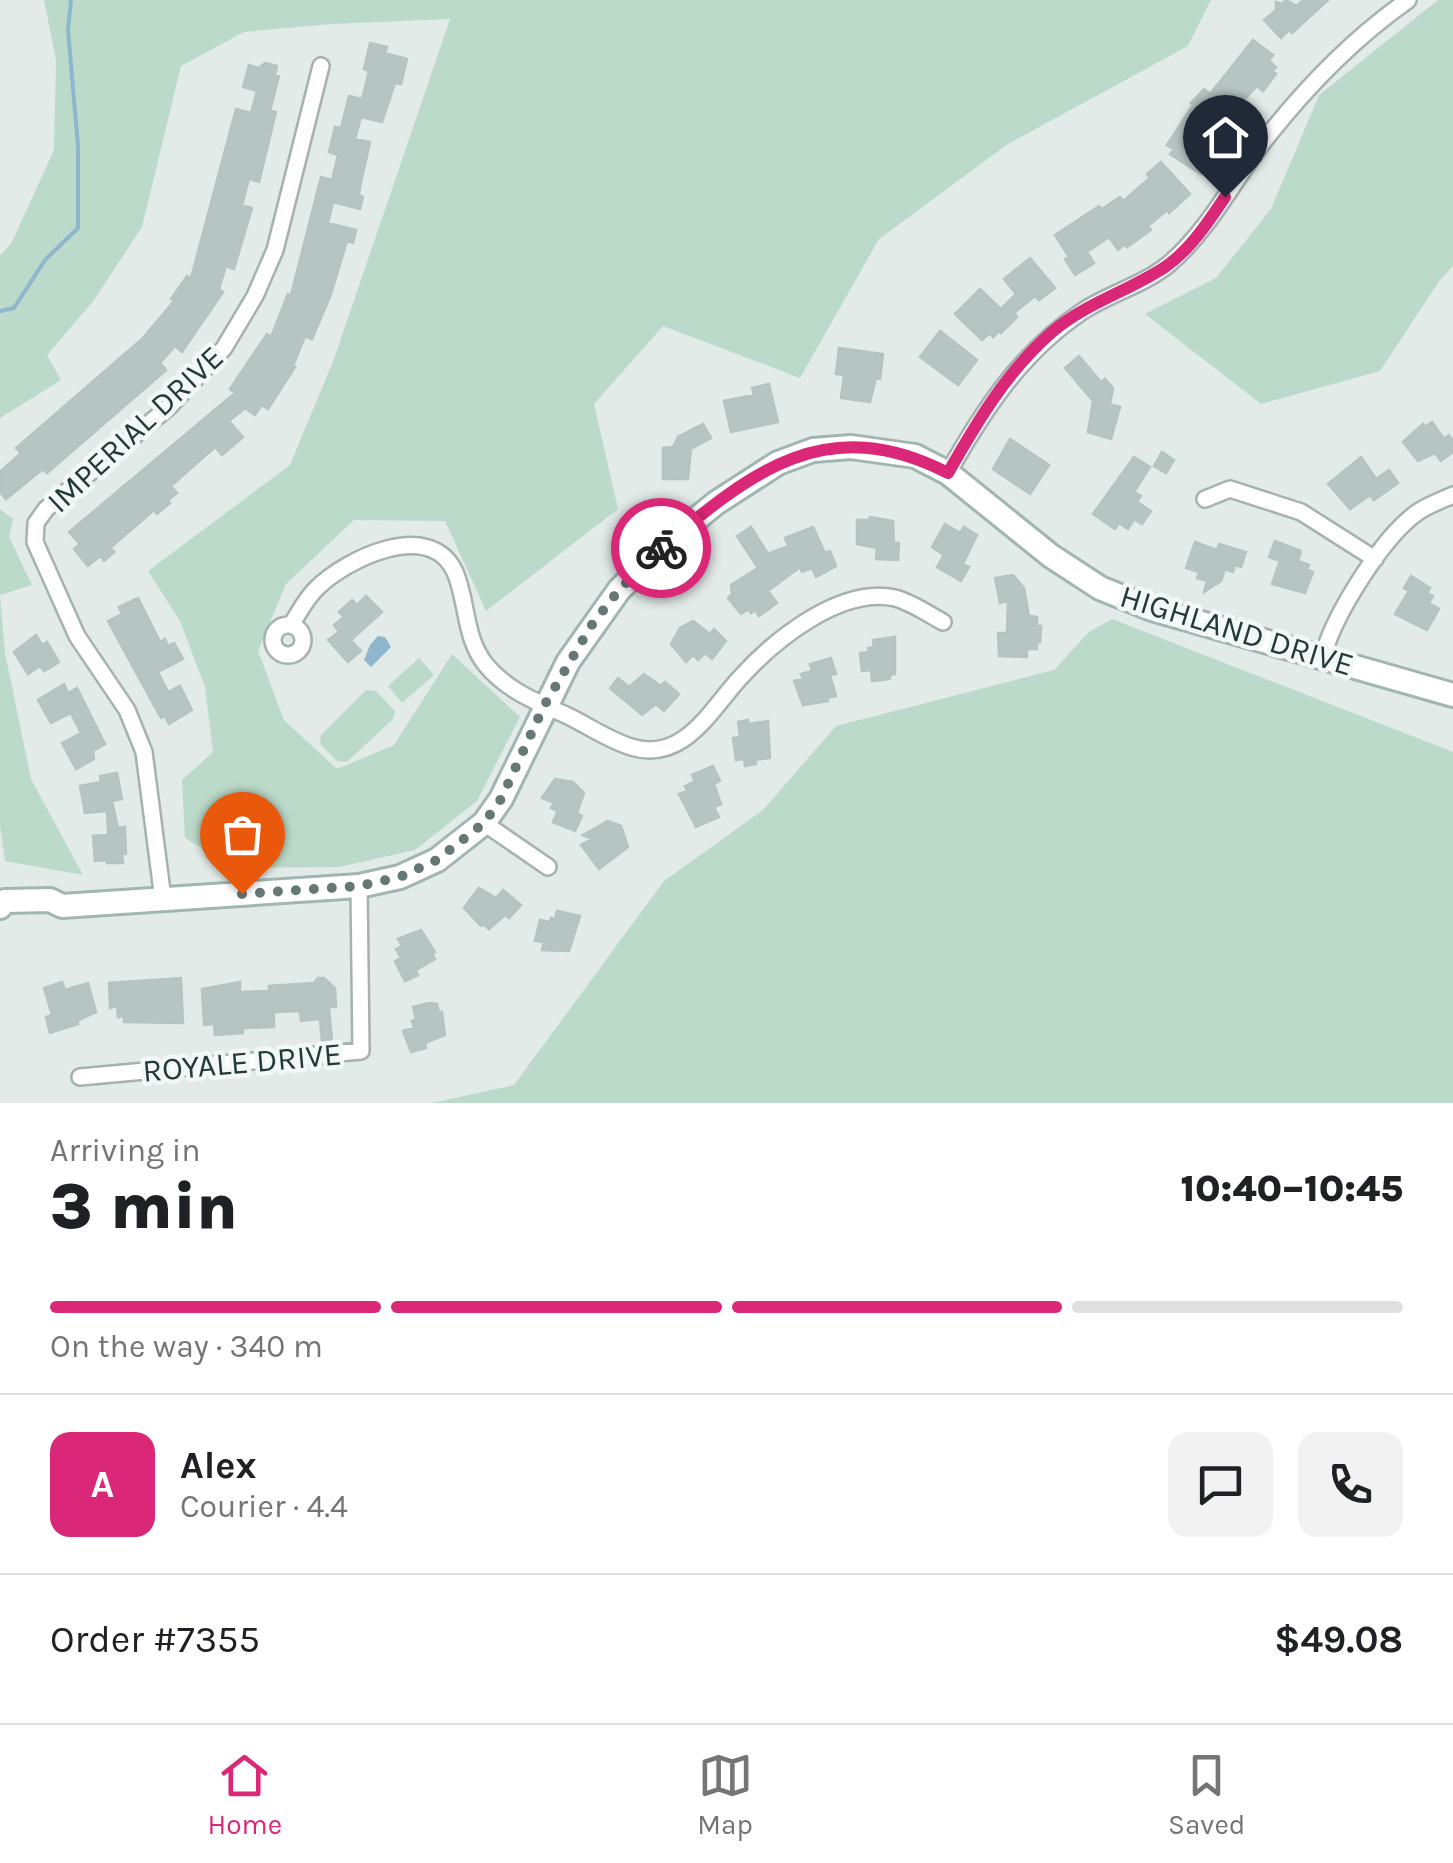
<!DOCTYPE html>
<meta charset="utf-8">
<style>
:root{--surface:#fff;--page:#f2f2f2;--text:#202124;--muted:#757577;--line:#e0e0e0;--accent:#db2777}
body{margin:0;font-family:Karla,sans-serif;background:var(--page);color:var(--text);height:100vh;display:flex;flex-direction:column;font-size:38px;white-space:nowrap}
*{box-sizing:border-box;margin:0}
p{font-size:32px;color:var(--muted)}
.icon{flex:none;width:55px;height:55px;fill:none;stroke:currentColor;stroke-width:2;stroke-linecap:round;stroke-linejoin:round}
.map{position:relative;height:1103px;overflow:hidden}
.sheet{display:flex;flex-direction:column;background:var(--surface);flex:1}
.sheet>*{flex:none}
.pin{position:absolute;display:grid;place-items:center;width:85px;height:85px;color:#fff;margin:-102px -42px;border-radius:50% 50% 50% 0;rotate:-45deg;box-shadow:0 0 10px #0007}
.pin .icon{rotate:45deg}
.courier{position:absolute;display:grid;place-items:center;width:100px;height:100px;margin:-50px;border:8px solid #db2777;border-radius:50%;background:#fff;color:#222;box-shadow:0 2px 12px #0007}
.summary em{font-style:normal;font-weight:800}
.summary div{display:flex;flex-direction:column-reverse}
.summary{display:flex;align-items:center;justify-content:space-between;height:170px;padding:0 50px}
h1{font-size:65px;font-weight:800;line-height:75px}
.bar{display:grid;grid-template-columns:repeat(4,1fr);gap:15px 10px;align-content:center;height:120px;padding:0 50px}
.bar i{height:12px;border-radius:8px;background:var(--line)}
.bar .active{background:var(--accent)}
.bar p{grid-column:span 4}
.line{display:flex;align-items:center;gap:25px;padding:0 50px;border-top:2px solid var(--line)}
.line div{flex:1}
.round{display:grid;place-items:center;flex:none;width:105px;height:105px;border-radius:20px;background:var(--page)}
.tabs{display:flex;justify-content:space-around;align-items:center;height:140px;border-top:2px solid var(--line);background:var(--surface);font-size:28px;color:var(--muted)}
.tabs a{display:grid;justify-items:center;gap:5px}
.tabs .active{color:var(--accent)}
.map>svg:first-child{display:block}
</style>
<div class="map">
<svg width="1453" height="1103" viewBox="0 0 1453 1103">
<rect width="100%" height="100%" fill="#e2ebe8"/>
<path fill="#bcdaca" d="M44 0H1211L1188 46 1008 144 879 239 800 378 663 326 594 404 618 509 486 611 445 521 354 520 286 584 258 651 284 720 337 769 394 745 452 654 520 717 477 801 415 850 339 867 234 868 185 838 182 780 213 752 205 687 180 621 148 571 290 465 334 359 450 19 331 24 244 32 181 66 142 227 94 300 47 355 61 380 0 418V255L11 244 54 150 56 60Z
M1438 0H1453V266L1440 280 1380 371 1261 404 1145 314 1216 278 1271 209 1319 95Z
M0 509 13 519 9 537 32 585 0 595 5 653 31 779 83 875 5 861 0 825Z
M1112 619 1453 752V1103H432L514 1085 664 881 763 810 836 726 1054 670 1089 632Z
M419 658 434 675 402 703 388 686Z
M366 690 376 691 395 711 393 719 347 762 337 761 320 744 321 735Z"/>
<path fill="#8eb6cc" d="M378 636 385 637 391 647 371 667 364 660 370 645Z"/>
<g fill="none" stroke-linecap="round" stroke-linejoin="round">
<path stroke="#8eb6cc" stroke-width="4" d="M0 311 14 308 45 260 78 228V146L68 30 71 0"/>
</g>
<path fill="#b7c5c2" stroke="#b5c4c0" stroke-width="2.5" d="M1286 0 1297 6 1303 0H1328L1292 33 1289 30 1281 38 1264 20 1276 10V2L1282 4Z
M1253 40 1273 55 1269 61 1276 67 1272 71 1276 74 1263 91 1257 86 1242 102 1245 104 1237 114 1239 116 1210 148 1216 152 1201 174 1170 154 1174 150 1167 145 1193 105 1191 103 1204 89 1210 94Z
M370 43 387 47 385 53 407 59 401 84 395 83 382 122 361 117 355 139 370 142 360 187 359 195 363 197 360 209 333 202 328 223 356 230 353 243 347 241 331 294 312 339 305 336 293 366 295 367 268 409 262 405 255 415 245 408 229 421 243 437 222 455 215 447 171 486 177 493 168 500 170 503 157 514 154 510 110 548 114 552 104 561 100 556 88 566 74 549 80 544 69 532 235 393 230 389 267 334 271 337 288 294 291 295 321 177 332 180 338 155 329 152 335 127 341 128 349 96 362 99 369 71 364 69Z
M265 63 277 66 275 75 279 76 270 111 276 112 259 182 249 179 242 205 252 208 234 269 226 266 219 289 223 292 182 352 175 346 160 363 166 370 47 473 43 469 6 499 0 492V472L21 453 16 448 142 339 174 301 171 299 187 276 191 278 236 109 251 113 257 91 243 87 249 65 259 68Z
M1161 162 1190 194 1169 213 1167 210 1148 226 1151 230 1127 247 1125 244 1118 250 1109 237 1087 252 1094 263 1075 275 1065 259 1069 257 1055 235 1099 206 1102 209 1120 197 1123 201 1150 178 1147 174Z
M1030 258 1055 288 1039 300 1035 296 1014 313 1017 317 1001 333 999 331 993 337 990 333 982 340 955 314 980 289 1001 309 1016 294 1004 279Z
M940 331 977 360 958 385 920 357Z
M839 348 883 354 880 379 876 378 870 402 841 398 844 375 836 374Z
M1079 356 1101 382 1105 379 1113 388 1110 404 1120 407 1111 439 1088 432 1093 401 1065 368Z
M769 384 778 422 731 432 724 401 754 395 752 388Z
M1432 422 1444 439 1449 435 1453 441V452L1441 461 1435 453 1418 461 1403 442 1423 424 1425 427Z
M703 424 711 438 691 449 688 479H663V448L673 447 678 437Z
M1010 439 1049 465 1030 494 993 469Z
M1162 452 1174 460 1166 473 1154 466Z
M1134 457 1150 467 1134 492 1141 496 1137 502 1151 511 1142 524 1134 519 1128 529 1119 523 1115 529 1093 514Z
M1361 457 1376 479 1389 470 1398 483 1374 500 1370 495 1350 509 1328 484Z
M870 517 893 521 894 543H899L898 560 876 559 877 548 857 544V520H869Z
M945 524 960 533 964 527 977 535 963 564 969 567 961 581 937 567 944 555 932 547Z
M751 527 768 554 788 546 785 538 813 527 825 553 830 551 836 566 816 577 812 568 802 572 800 567 768 591 777 603 759 616 755 610 751 613 748 609 741 614 728 598 732 594 731 585 758 568 737 536Z
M1275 541 1301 551 1298 561 1309 565 1307 569 1313 572 1305 593 1272 584 1280 561 1269 557Z
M1195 542 1217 550 1219 544 1246 552 1241 567 1235 565 1233 572 1225 569 1221 581 1204 592 1207 581 1197 578 1199 572 1186 568Z
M1013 575 1024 588 1029 616 1037 617V626H1041L1040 642H1037V649H1027V657L999 656 998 633H1007L1008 601 1000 603 995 578Z
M1411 576 1430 588 1427 593 1433 596 1429 603 1439 609 1427 630 1395 614 1409 591 1404 588Z
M366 596 382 612 351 640 361 651 348 662 328 640 339 632 334 625 344 617 339 612 352 600 357 605Z
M138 598 160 642 165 639 168 646 174 643 183 659 158 672 168 692 180 686 192 710 169 724 165 716 161 718 108 621 122 614 119 607Z
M693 621 710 634 714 629 726 641 712 659 705 653 698 660 693 655 686 662 671 644 680 628Z
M36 635 42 645 47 642 59 662 44 671 40 666 28 674 14 652Z
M895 637V674L890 675V679L872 681 871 670 862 671 860 653 869 652 868 648 874 647 873 640Z
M831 658 836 674 830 675 836 696 827 698 828 701 803 705 794 681 803 679 801 674 812 671 810 664Z
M644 674 661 686 665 682 679 694 664 711 656 704 642 715 610 688 618 678 629 687Z
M64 684 68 693 77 688 105 744 93 751 94 759 76 769 62 743 81 733 71 713 51 723 38 700Z
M748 720 749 724 768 721 770 758 755 760 756 764 745 766 744 759 736 760 733 738 740 737 738 722Z
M713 766 720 781 714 784 721 804 714 807 719 817 696 827 679 794 687 791 685 786 695 781 692 775Z
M117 773 122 799 112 801 118 828 125 827 126 854H122L123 863H107L106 860 95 861 93 836 108 835 107 811 85 813 80 786 101 782 100 776Z
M555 779 573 782 584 793 577 813 582 816 575 831 553 822 558 811 551 808 554 803 542 798Z
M608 821 621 826 628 847 599 869 581 845 592 839 583 835Z
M479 888 496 898 503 890 521 905 509 918 505 915 489 929 483 924 481 926 464 908Z
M557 911 580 916 569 951 542 950 544 942 535 941 540 920 550 922 551 918 555 919Z
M421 930 435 952 432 953 435 959 416 970 418 975 405 981 395 961 401 958 396 949 402 946 398 939Z
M181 978 183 1023 124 1022V1016L118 1017 117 1006 110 1008 109 983Z
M318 978H324L335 988 336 1007H329L332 1042 322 1043 320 1019 301 1021 300 1011 274 1012V1027L243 1028V1033L215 1035 214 1024 204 1025 202 989 240 982V992L269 991V986L314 983Z
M62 982 65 990 88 983 96 1012 77 1021 78 1024 50 1033 46 1017 52 1015 44 988Z
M429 1003 437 1004 439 1013 442 1012 445 1035 425 1043 426 1048 411 1052 403 1031 414 1028 412 1021 416 1019 413 1007Z"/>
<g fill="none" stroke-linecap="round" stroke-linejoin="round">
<g stroke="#a5b2b0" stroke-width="20">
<path id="street" d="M948 473C983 411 1021 352 1083 311 1109 294 1145 284 1169 264 1210 229 1234 179 1267 137 1308 85 1354 38 1408 0
M1205 499 1230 489 1301 512 1375 559
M291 625C299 613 306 598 317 588 346 559 430 518 455 572 468 603 464 638 486 665 508 692 540 703 570 717 590 727 609 740 631 747 683 763 710 711 739 679 773 641 840 586 895 598 911 602 928 614 943 622
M273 640a15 15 0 1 1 30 0a15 15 0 1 1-30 0Z
M1323 656C1334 615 1383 536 1418 512 1428 505 1442 500 1453 495
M484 823 548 867
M163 899 144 752 127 710 77 636 35 542 36 523 46 509 170 406 224 348 255 296 275 250 321 66
M80 1077 361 1051 359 886"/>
</g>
<g stroke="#a1b6b2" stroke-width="28">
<path id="secondary" d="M0 907 5 901 50 900 62 906 359 886 400 877 437 860 484 823 501 799 568 662 619 590 662 547 716 503 778 463 813 450 851 447 915 456 948 473 1051 556 1100 588 1152 609 1453 695"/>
</g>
<use href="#street" stroke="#fff" stroke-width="15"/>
<use href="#secondary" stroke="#fff" stroke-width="22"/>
</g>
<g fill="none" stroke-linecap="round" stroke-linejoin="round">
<path stroke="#667876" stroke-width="10" stroke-dasharray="0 18" d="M242 894 359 886 400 877 437 860 484 823 501 799 544 706 591 626 619 590 661 548"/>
<path stroke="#db2777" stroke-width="12" d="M661 548C752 471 827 411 948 473 977 422 1007 371 1052 332 1086 303 1129 291 1165 267 1190 250 1209 221 1225 197"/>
</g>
<g text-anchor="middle" stroke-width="9" stroke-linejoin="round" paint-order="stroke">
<g font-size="32" fill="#233a38" stroke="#f2f8f6">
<text transform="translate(135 429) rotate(-43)" y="11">IMPERIAL DRIVE</text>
<text transform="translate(1237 630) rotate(17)" y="11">HIGHLAND DRIVE</text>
<text transform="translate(242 1062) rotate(-5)" y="11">ROYALE DRIVE</text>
</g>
</g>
</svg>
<div class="pin" style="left:242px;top:894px;background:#ea580c"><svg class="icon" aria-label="bag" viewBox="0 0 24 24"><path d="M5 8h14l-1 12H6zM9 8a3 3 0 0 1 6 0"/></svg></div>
<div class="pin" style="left:1225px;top:197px;background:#1f2937"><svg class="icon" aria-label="home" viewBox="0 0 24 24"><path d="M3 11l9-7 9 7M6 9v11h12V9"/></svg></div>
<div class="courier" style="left:661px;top:548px"><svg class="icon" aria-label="bike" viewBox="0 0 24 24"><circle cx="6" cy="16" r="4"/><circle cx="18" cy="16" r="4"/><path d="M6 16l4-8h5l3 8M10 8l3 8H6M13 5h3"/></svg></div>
</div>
<section class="sheet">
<div class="summary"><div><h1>3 min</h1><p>Arriving in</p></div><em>10:40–10:45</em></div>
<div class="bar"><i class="active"></i><i class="active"></i><i class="active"></i><i></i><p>On the way · 340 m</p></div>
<div class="line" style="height:180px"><b class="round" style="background:var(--accent);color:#fff">A</b><div><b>Alex</b><p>Courier · 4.4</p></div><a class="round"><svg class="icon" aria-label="chat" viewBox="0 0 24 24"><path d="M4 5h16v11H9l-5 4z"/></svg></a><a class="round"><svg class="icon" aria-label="phone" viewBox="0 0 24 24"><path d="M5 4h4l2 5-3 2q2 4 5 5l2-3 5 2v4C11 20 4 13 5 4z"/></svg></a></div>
<div class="line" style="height:130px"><div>Order #7355</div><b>$49.08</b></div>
</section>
<nav class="tabs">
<a class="active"><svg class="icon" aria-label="home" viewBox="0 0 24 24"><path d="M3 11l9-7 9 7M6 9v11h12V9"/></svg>Home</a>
<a><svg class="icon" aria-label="map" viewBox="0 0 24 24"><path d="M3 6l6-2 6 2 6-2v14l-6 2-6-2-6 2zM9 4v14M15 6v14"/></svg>Map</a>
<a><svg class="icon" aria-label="saved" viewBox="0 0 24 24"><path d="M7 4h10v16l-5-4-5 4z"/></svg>Saved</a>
</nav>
